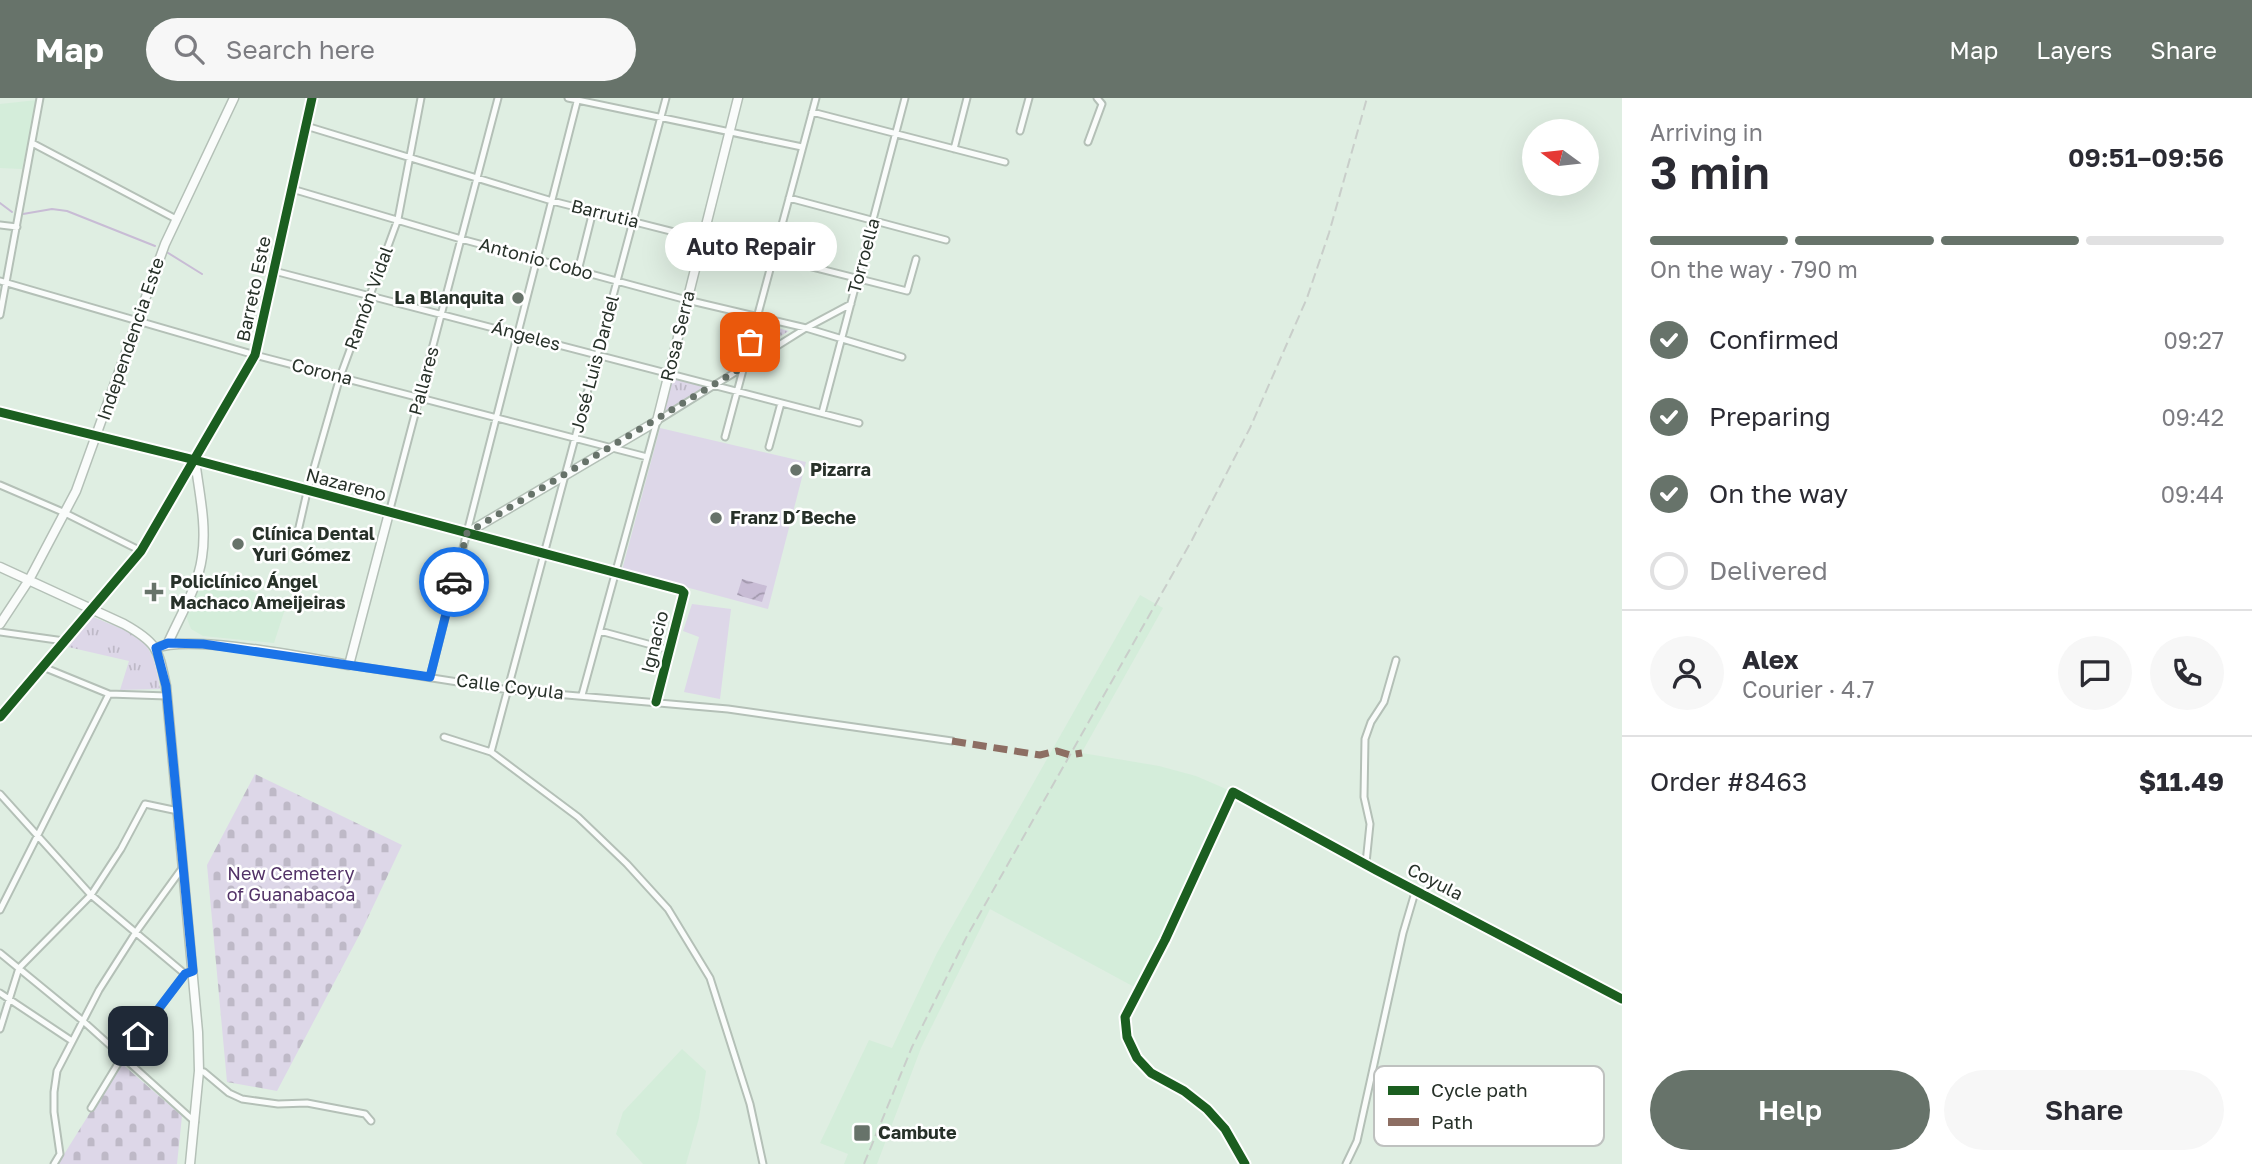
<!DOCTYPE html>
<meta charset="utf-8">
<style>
:root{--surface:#fff;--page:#f7f7f7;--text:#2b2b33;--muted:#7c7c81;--line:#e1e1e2;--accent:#67736a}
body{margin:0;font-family:"Golos Text",sans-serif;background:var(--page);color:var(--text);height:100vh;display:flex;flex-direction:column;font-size:26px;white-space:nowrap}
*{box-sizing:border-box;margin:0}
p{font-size:23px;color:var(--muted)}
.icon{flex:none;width:38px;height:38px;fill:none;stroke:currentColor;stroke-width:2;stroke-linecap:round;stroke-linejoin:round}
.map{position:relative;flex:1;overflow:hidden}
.panel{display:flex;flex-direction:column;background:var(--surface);width:630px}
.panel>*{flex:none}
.needle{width:46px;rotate:285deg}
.buttons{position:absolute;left:1522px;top:21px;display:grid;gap:14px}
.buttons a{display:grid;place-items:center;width:77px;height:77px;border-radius:50%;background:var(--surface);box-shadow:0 7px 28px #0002;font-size:35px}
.pin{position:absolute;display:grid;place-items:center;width:60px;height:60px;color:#fff;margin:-30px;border-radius:14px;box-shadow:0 4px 10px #0006}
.courier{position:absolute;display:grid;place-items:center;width:70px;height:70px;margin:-35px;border:5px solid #1a73e8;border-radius:50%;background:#fff;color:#222;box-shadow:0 2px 9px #0007}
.bubble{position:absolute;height:49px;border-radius:24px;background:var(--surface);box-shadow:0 7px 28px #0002;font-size:23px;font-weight:600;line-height:49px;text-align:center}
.headline em{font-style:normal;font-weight:600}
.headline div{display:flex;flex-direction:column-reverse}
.headline{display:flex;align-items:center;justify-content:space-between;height:119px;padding:0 28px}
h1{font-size:46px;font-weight:600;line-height:52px}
.bar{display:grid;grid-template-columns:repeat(4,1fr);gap:10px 7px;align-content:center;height:84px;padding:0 28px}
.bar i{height:9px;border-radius:5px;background:var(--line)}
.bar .current{background:var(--accent)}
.bar p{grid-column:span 4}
.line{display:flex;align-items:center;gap:18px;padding:0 28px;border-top:2px solid var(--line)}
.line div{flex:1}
.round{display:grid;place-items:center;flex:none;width:74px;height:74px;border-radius:37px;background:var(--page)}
ol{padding:0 28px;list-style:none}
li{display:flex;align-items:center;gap:21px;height:77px}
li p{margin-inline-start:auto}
li .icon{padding:7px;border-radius:50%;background:var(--accent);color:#fff;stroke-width:4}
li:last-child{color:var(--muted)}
li i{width:38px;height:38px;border:4px solid var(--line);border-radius:50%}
.button{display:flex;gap:14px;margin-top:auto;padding:14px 28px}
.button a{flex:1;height:80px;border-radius:42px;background:var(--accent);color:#fff;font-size:28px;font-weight:600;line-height:80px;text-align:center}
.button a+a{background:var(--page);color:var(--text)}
header{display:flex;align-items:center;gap:42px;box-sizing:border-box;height:98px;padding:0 35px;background:var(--accent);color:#fff}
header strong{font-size:33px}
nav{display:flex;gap:38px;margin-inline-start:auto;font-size:24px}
.search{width:490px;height:63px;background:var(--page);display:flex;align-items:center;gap:18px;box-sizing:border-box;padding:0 24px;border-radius:38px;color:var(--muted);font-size:26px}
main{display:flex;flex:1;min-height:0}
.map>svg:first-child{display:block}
</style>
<header>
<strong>Map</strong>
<div class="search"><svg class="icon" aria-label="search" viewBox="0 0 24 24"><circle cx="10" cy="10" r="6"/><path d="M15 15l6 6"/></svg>Search here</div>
<nav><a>Map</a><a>Layers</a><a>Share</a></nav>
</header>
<main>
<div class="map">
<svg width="1622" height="1066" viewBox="0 0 1622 1066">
<defs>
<pattern id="grass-tufts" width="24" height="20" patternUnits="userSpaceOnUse" patternTransform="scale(1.75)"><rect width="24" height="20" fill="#ddd7e8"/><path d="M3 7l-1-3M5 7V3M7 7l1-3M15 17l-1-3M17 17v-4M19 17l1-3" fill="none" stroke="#beb9c7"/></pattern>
<pattern id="cemetery-stones" width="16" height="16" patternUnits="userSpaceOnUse" patternTransform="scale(1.75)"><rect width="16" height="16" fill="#ddd7e8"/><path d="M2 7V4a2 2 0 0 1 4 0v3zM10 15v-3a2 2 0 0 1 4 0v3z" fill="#beb9c7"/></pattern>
<pattern id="water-waves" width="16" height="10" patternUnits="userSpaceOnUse" patternTransform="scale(1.75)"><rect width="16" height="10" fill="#c8bcd5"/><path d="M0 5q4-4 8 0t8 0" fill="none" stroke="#a299ad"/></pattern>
</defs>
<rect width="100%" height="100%" fill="#dfeee2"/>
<path fill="#d4edda" d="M37 2 22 71 0 70V6Z
M211 480 287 505 274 545 203 538 191 531 185 515 191 501Z
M1140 497 1163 510 1077 663 1082 655 1159 668 1196 678 1233 694 1165 842 1138 891 990 811 921 950 877 1066H844L848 1056 820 1045 869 942 892 950 937 855Z
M682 951 706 973 699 1020 686 1066H643L616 1036 623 1014Z"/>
<path fill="url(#grass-tufts)" d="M758 225 789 233 751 255Z
M670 279 705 288 660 318Z
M93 519C139 538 153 538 160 591L120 592 129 563 68 549Z"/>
<path fill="url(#cemetery-stones)" d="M255 676 402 747 363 830 277 993 227 984 207 767Z
M121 965 182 1018 177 1066H58Z"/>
<path fill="#ddd7e8" d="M660 330 806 364 768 511 622 472Z
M692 506 731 511 720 601 684 594 699 539 683 533Z"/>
<path fill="url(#water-waves)" d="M742 481 767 488 762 504 737 497Z"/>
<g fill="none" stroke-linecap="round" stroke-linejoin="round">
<path stroke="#c8bcd5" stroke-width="2" d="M0 105 12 114
M23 116 52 111 67 113 155 148
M165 153 202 176"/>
<g stroke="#b4c0b7" stroke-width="9">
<path id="street" d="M568 0 802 49
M812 14 1005 64
M306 28 552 103 907 193 916 161
M1020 33 1029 0
M1088 44 1102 6 1097 0
M32 45 176 121
M954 51 967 0
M292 91 461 141 687 202 806 230 902 259
M789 100 946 142
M0 127 17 129
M274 173 859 325
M578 173 593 113
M0 183 255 257 647 359
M0 217 40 0
M822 315 905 0
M725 339 816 0
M769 349 781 305
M0 387 65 415 141 453
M389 415 498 0
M467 435 683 493 656 604
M297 438 307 394 340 279 398 121 421 0
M600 533 670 552
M0 534 64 543
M349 567 509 592 728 611 952 643
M43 569 109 596 167 598
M430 579 578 0
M582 597 657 323 806 230 851 206
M0 619 141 453 255 257 312 0
M444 639 491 654 578 719 627 766 668 811 710 880 750 1006 763 1066
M491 654 666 0
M0 696 91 797 185 876 193 873
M1366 765 1370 726 1364 699 1365 641 1371 624 1384 604 1396 562
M0 812 109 596
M0 855 83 923 195 1024
M0 895 72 943
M0 931 19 870 91 797 121 751 145 706 178 713
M199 973 204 974 229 995 242 1001 278 1006 307 1005 365 1016 371 1023
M91 1010 122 959 185 876
M54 1066 60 1056 54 1014V994L57 973 99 892 136 834 183 769
M1245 1066 1225 1031 1207 1011 1184 993 1151 975 1137 960 1127 939 1125 919 1165 842 1233 694 1376 772 1622 901
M1346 1066 1357 1043 1403 835 1416 791"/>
</g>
<g stroke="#b4c0b7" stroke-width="11">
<path id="secondary" d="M0 314 195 362 467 435 657 323 738 0
M0 469 124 526C158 545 158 551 166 588L198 934 199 973 190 1066
M0 526 29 482 76 393 165 146 234 0
M168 545C180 518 198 489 202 459 207 427 199 394 195 362
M156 550C191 536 308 560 349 567L389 415"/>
</g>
<use href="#street" stroke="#fafcfb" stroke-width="5"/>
<use href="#secondary" stroke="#fafcfb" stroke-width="8"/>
<path stroke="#c9ceca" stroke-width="2" stroke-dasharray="10 5" stroke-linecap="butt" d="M864 1066 912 949 966 840 1192 442 1250 330 1307 200 1329 135 1367 0"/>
<path stroke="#8d6e63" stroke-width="7" stroke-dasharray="14 7" stroke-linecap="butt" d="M952 643 1040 657 1057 653 1070 657 1082 655"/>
<g stroke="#fff" stroke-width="13">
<path id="cycleway" d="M0 314 195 362 681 492 684 495 656 604
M0 619 141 453 255 257 312 0
M1245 1066 1225 1031 1207 1011 1184 993 1151 975 1137 960 1127 939 1125 919 1165 842 1233 694 1376 772 1622 901"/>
</g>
<use href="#cycleway" stroke="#1b5e20" stroke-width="9"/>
</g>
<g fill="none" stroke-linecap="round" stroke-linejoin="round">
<path stroke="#67736a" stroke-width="7" stroke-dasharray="0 12.6" d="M454 484 467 435 743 269 750 244"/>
<path stroke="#1a73e8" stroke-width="9" d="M138 938 185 876 193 873 166 588 156 550 168 545 203 546 430 579 454 484"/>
</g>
<g fill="#67736a" stroke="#fff" stroke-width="2.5">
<circle cx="518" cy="200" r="7"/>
<circle cx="796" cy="372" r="7"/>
<circle cx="716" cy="420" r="7"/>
<circle cx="238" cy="446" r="7"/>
<path d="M150.5 483.5h7v7h7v7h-7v7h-7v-7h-7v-7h7z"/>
<rect x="853" y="1026" width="18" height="18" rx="3.5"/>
</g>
<g text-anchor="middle" stroke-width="5" stroke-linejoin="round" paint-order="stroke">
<g font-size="18" fill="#273129" stroke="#fff">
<text transform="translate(605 116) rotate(14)" y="6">Barrutia</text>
<text transform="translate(864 158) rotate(-75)" y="6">Torroella</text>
<text transform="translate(536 161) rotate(15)" y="6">Antonio Cobo</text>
<text transform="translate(254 191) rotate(-78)" y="6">Barreto Este</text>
<text transform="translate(369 200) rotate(-70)" y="6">Ramón Vidal</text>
<text transform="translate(526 238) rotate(15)" y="6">Ángeles</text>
<text transform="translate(678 238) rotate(-76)" y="6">Rosa Serra</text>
<text transform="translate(131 241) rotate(-71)" y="6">Independencia Este</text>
<text transform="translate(595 266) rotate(-75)" y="6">José Luis Dardel</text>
<text transform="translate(322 274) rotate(14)" y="6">Corona</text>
<text transform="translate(424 283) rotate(-75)" y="6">Pallares</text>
<text transform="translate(346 387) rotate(15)" y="6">Nazareno</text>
<text transform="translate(655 544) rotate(-76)" y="6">Ignacio</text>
<text transform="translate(510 589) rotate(7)" y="6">Calle Coyula</text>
<text transform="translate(1435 784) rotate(27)" y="6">Coyula</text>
</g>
<g font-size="18" font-weight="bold" fill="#273129" stroke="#fff" text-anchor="start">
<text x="504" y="206" text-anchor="end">La Blanquita</text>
<text x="810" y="378">Pizarra</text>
<text x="730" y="426">Franz D´Beche</text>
<text x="252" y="442">Clínica Dental<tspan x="252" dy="21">Yuri Gómez</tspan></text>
<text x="170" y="490">Policlínico Ángel<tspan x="170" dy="21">Machaco Ameijeiras</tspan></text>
<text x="878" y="1041">Cambute</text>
</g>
<g font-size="18" fill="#523267" stroke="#fff">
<text x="291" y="782">New Cemetery<tspan x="291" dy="21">of Guanabacoa</tspan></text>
</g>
</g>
<rect x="1374" y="968" width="230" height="80" rx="10" fill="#fff" stroke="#bec1bf" stroke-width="2"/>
<rect x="1388" y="988" width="31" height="9" fill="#1b5e20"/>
<rect x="1388" y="1020" width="31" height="8" fill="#8d6e63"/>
<g font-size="19" fill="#273129">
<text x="1431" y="999">Cycle path</text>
<text x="1431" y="1031">Path</text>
</g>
</svg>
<div class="buttons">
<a><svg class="needle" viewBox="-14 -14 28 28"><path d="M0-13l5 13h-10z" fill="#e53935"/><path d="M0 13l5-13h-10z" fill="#7c7c81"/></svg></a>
</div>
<div class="pin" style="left:750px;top:244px;background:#ea580c"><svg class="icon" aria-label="bag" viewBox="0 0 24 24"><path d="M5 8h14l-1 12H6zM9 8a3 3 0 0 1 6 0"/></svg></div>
<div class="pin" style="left:138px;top:938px;background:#1f2937"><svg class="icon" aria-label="home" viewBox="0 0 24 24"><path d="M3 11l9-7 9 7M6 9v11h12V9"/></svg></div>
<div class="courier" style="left:454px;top:484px"><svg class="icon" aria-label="car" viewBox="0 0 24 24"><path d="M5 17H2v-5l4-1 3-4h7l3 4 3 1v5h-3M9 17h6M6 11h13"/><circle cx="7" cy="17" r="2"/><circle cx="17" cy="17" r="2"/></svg></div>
<div class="bubble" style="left:665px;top:124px;width:172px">Auto Repair</div>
</div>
<section class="panel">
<div class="headline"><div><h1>3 min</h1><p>Arriving in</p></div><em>09:51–09:56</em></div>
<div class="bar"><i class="current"></i><i class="current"></i><i class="current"></i><i></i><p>On the way · 790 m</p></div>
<ol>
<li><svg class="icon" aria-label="check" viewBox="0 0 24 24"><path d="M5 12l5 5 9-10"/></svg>Confirmed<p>09:27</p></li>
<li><svg class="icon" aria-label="check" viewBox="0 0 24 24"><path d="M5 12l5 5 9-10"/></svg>Preparing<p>09:42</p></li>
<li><svg class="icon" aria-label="check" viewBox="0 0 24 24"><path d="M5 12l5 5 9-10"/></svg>On the way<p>09:44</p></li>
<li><i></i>Delivered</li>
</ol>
<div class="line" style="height:126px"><a class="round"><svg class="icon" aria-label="person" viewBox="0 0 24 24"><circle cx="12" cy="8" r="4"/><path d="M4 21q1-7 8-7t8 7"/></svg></a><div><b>Alex</b><p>Courier · 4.7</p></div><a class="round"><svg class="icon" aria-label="chat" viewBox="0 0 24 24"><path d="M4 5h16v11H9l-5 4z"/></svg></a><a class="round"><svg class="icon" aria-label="phone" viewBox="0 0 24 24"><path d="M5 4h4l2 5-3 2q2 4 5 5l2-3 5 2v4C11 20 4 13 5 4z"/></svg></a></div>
<div class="line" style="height:91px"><div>Order #8463</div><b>$11.49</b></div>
<div class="button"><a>Help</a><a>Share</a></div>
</section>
</main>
